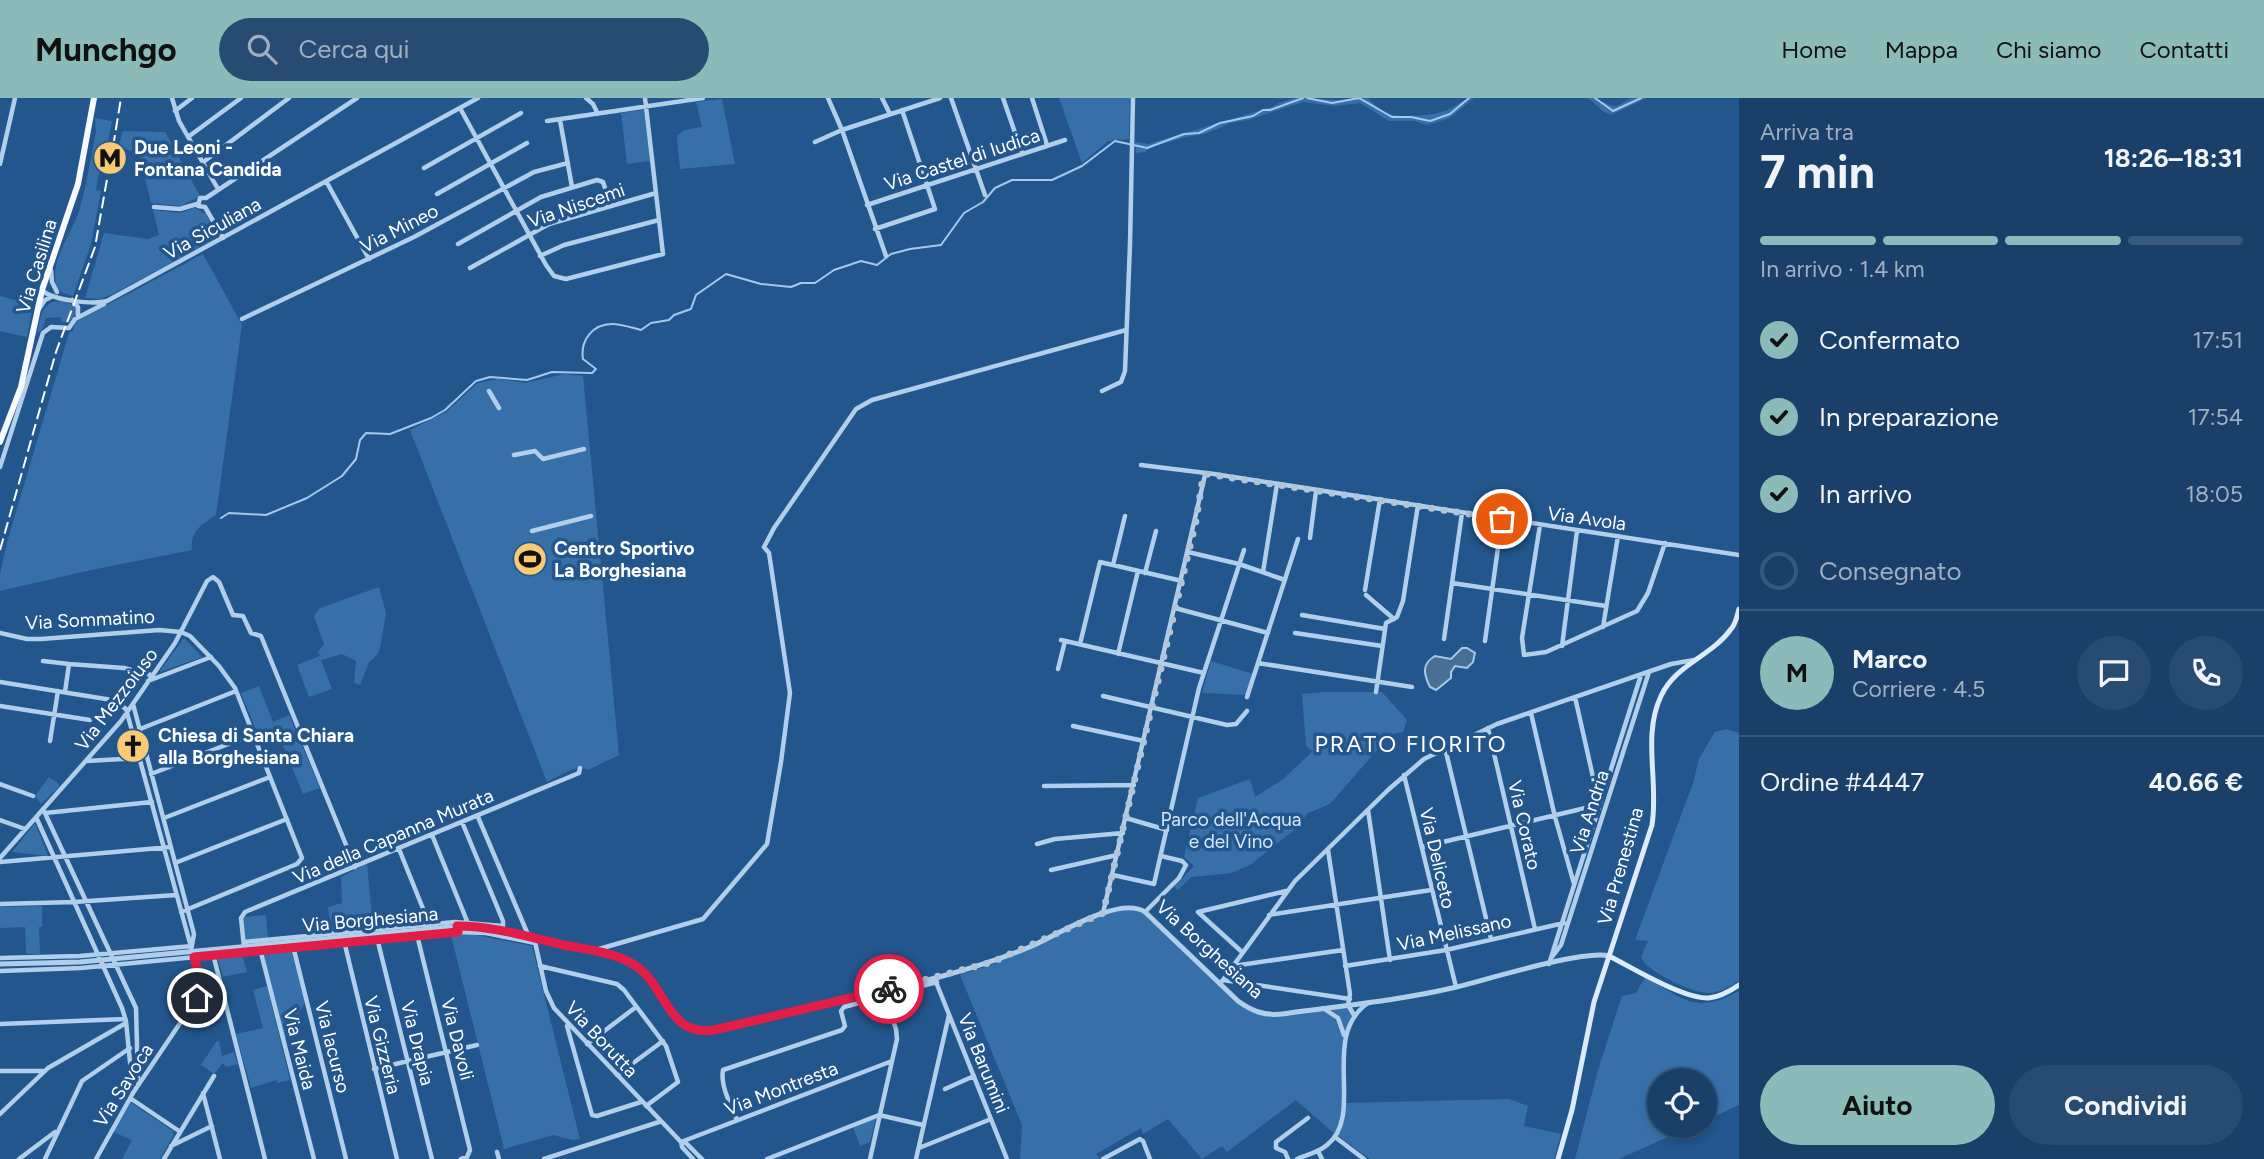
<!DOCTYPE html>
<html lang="it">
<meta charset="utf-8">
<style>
:root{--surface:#1a4069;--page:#274b71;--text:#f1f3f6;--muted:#9fafc0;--line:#38597d;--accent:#8bbbb9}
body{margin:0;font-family:Figtree,sans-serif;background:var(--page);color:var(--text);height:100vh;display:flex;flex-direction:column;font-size:26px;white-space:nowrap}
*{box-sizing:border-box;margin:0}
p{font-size:23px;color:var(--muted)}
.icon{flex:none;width:38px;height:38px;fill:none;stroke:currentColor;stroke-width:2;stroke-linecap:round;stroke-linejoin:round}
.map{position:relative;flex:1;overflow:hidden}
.sheet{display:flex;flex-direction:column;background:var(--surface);width:525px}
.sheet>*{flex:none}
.tools{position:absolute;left:1647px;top:970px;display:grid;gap:14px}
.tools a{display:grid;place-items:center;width:70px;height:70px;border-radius:50%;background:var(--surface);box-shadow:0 4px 10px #0003,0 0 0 2px var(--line);font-size:35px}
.pin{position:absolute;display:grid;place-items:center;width:60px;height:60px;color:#fff;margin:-30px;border:4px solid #fff;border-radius:50%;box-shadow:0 2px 7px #0007}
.courier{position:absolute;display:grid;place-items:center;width:70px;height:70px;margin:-35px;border:5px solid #e11d48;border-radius:50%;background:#fff;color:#222;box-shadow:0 2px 9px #0007}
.head em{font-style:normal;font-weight:700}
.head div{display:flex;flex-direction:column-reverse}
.head{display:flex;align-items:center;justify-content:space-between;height:119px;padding:0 21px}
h1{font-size:46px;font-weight:700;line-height:52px}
.bar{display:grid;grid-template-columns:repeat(4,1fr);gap:10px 7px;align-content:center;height:84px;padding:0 21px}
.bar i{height:9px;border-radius:5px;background:var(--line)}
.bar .current{background:var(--accent)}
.bar p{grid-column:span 4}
.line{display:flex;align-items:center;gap:18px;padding:0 21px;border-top:2px solid var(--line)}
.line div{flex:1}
.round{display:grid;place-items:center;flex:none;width:74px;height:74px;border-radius:37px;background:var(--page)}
ol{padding:0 21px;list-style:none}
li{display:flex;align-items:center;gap:21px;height:77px}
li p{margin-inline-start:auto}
li .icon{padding:7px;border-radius:50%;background:var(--accent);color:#111;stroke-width:4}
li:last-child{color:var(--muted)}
li i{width:38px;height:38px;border:4px solid var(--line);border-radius:50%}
.action{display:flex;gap:14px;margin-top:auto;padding:14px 21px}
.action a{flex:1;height:80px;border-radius:42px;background:var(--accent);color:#111;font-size:28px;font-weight:700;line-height:80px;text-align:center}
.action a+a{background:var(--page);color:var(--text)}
header{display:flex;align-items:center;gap:42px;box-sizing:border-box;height:98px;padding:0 35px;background:var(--accent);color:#111}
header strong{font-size:33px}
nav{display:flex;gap:38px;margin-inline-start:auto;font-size:24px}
.search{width:490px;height:63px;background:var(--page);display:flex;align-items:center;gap:18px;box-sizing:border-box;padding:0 24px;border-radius:38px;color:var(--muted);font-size:26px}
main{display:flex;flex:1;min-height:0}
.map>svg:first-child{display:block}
</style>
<header>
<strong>Munchgo</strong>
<div class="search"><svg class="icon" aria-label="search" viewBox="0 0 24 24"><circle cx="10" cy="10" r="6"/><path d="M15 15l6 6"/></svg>Cerca qui</div>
<nav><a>Home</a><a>Mappa</a><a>Chi siamo</a><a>Contatti</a></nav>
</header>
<main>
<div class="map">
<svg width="1739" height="1061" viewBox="0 0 1739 1061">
<rect width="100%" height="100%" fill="#23568c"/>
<path fill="#3770a9" d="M1059 0H1130L1129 41 1108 43 1082 65Z
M1295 0 1339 2 1367 0C1372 4 1378 10 1385 14 1397 21 1437 18 1450 11 1460 6 1463 0 1474 0L1450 20 1427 27 1415 23H1389L1360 5 1335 8 1303 4 1248 22 1231 25 1205 36 1186 39 1152 49 1145 54 1136 55 1135 44 1148 46 1272 9 1279 5Z
M1588 0C1600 0 1606 8 1617 8L1631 0H1647L1611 17 1604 14Z
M722 1 735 66 680 71 677 38 684 32 702 29 696 4Z
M644 12 650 63 627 66 621 15Z
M95 20 112 23 108 44H104L96 92 101 93 91 146 73 198 63 195 56 188C50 161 73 134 80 110 87 85 91 59 96 34Z
M123 33 165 34 200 98 181 108 151 105 139 54 118 50Z
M194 110 206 116 216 136 212 143 113 196 100 201 85 200 104 135 148 141 159 137 153 112 180 115Z
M203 156 242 227 216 417C201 427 190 433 192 452L91 472 0 493V476L8 441 69 235 73 233 75 224Z
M0 198 33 207 27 239 0 233Z
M60 202 76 208V216L68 225 62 224 60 219 46 220 42 232 37 235C41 220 40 205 60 202Z
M564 276 583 278 619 657 588 672C575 666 560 678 547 684L410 332 446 314 478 285 498 281 525 285Z
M379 489 386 515 381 545 378 556 369 564 360 587 354 585 356 563 342 556 321 562 332 591 309 599 297 567 320 558 318 554 324 546 314 518 320 510Z
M184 540 202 559 160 574V573Z
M1211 563 1253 576 1246 597 1202 595Z
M259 588 273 624 289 617 320 690 303 696 276 630 258 637 241 595Z
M1326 594H1382L1407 622 1403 634 1394 636 1385 643 1330 706 1308 715 1294 732 1250 767 1231 775 1191 779 1178 792 1174 789 1194 768 1184 759 1198 700 1250 681 1255 699 1282 682 1313 653 1306 648 1302 596Z
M1726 631 1739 635V883C1730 888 1719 895 1708 895 1693 895 1645 873 1641 859L1648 843 1635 842 1693 685 1699 661 1715 634Z
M49 679 59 686V689L41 706 35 698Z
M35 725 48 758 12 754Z
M367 766 373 830 331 834 328 809 342 805 341 779Z
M42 808V829H39L40 856H26L25 829 0 830V809Z
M1137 810 1236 901 1268 917 1348 907 1353 918 1345 941 1344 1005 1509 1001 1528 1008 1524 1028 1561 1036 1554 1061H1370L1330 1032 1296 1002 1227 1054 1222 1048 1202 1061 1168 1021 1143 1036 1141 1030 1096 1056 1100 1061H1020L1022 1027 960 877 988 868 1105 814Z
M266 817 268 840 245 842 243 819Z
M471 836 532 848 580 1041 573 1042 553 1037 504 1051 451 837Z
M292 852 305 904 285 941 262 854Z
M242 856 247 874 223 879 217 858Z
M1645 879C1684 901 1696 917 1739 893V1007L1705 1023 1704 982H1659V1027H1694L1619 1061H1575L1598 972 1622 898 1636 895Z
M267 888 290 982 278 985 276 982 251 990 236 936 263 930 253 892Z
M219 943 222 958 234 954 238 966 226 969 223 965 214 976 201 967 216 944Z
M130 1004 173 1033V1038L160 1061H122L132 1042 113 1034Z
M876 1020 870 1044 860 1048 853 1029Z"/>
<path fill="#4a6e94" stroke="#a5c9ec" stroke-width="2" d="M1462 550H1467L1475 555 1473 564 1467 570 1455 568 1451 574V580L1436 592 1430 589C1424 577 1421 566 1435 558L1451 561Z"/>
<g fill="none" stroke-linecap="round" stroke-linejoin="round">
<path stroke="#a5c9ec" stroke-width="2" d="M1307 0 1332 5 1359 0 1392 19H1411L1430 23 1450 16 1469 0
M1595 0 1613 13 1641 0
M221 420 229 415 266 417 307 400 342 378 356 361 360 342 366 335 390 336 431 320 445 312 476 283 490 279 527 282 552 274 592 275 596 271 583 261C580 242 593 226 612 226 622 226 632 230 641 232L651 225 669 222 674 217 691 211 696 197 726 176 761 186 791 189 801 185H815L834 172 861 163 877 167 891 156 910 151 941 147 964 115 983 104 995 90 1012 82H1052L1082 68 1115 43 1147 50 1184 36 1199 35 1220 25 1253 18 1263 12H1270L1303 0"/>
<path stroke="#b1ceeb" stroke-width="4.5" d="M172 0 179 23 218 91
M586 0 593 6 598 16
M828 0 842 32 886 158
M882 0 890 16
M951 0 985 97
M1003 0 1022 55
M1032 0 1047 47
M460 10 546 167 554 178 566 181 663 156 645 0
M175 13 192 0
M560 22 572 89
M547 23 703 0
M188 39 241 0
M815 44 842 32 940 0
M202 65 289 0
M0 66 15 0
M424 70 521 15
M326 83 369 161
M437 96 527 45
M867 107 1065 42
M154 109 180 111 197 106
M205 109 198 108 200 100H206L357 0
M205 109 223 140
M875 131 935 111 902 12
M458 146 541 99 597 82 603 84 611 108
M540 158 564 147 659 122
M470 170 549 126 656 95
M51 172 52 184 57 194
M43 193C53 202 93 207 107 203L478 0
M72 202 78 209V219
M39 211 45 202 53 198
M242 221 414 139 534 74 568 65
M489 293 499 310
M1102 293 1121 284 1125 273 1130 146 1133 0
M514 357 535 353 543 361 584 351
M1141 367 1214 376 1739 457
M0 369 43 235 51 229 69 230 75 221 104 206
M1540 427 1522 540 1524 557 1546 554 1637 513 1648 495 1665 445
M532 433 591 418
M1310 440 1316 393
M1188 454 1239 466 1285 482
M1113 467 1125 418
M1263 474 1277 386
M1145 475 1156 433
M1452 485 1606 508
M1365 492 1380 401
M1366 497 1394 521
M1175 510 1268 535
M1302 517 1385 531
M1603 529 1618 438
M0 535 27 541H41L159 532 181 534 190 538 219 568 235 590 302 760 297 766 181 814
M1295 535 1382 548
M1444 541 1462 415
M1061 542 1204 575
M1485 543 1502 421
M1080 546 1100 464 1182 483
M1562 548 1577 433
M1118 556 1138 473
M43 563 69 566
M1258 565 1412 589
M1058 571 1065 543
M148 583 211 559
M0 584 112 602 126 611 200 882 197 900 133 995 96 1061
M65 594 69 566 124 570 151 577
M1376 594 1386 525 1397 519 1403 503 1418 407
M1103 598 1227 627 1236 626 1247 613
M1247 599 1298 441
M1575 599 1595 688 1604 692
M133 606 194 836 192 847
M0 608 90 622
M1531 615 1555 719 1574 786
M1073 628 1144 643
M1488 630 1535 831
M140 631 236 593
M50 643 58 593
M1445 650 1491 841
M86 663 141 660
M151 676 254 636
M1404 677 1456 889
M0 686 33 698
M1044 688 1134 687
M43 711 136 910 138 985
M1368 712 1390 862
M45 715 152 704
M36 719 122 910 126 923 133 995
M478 719 529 839
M164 720 270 679
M1126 720 1167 732
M0 722 25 731
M432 737 467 823
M1037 746 1055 741 1123 735
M1422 749 1598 707
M399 751 430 828
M1328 752 1350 896 1348 907 1354 917
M0 760 121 623 175 545 207 483 213 479 219 484 233 517 243 518 251 535 261 538 355 769
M0 764 171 749
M175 765 287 721
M1051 772 1117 757
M1113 777 1154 786 1199 590 1244 452
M0 806 74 804 176 797
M1145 814 1179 780 1186 767 1182 763 1161 758
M1103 815 1205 377
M1269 817 1431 792
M417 837 470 1052 467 1059 461 1061
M377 840 432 1061
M344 843 397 1061
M244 844 455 824 503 828V823L462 724
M535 844 546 893 554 910 681 1044 682 1049 693 1061
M293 848 346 1061
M244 849 241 820 245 814 579 675 580 670
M260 851 314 1061
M592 853 703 821 767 746 781 664 790 595 769 455 764 449 774 430 856 311 872 302 1126 232
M1242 854 1198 814 1286 793
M213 856 265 1061
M1552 859 1561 847 1649 574
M0 860 80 858 192 848
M1549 866 1641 577
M540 868 617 886 624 892 666 948 678 984 646 1008
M1233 868 1343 852
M1345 868 1446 852 1564 825
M0 873 81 870 458 834 486 835 535 845
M1223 882 1350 901
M936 884 1007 1061
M1220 886 1295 783 1388 692 1424 661 1497 626 1671 566 1694 562
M1323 910 1338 920 1344 937
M0 926 125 921
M567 928 592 1017 597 1018 641 1004
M587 946 636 909
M374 971 477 947
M0 973H45
M617 977 663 943
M945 991 974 978
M203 995 220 1061
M130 1000 179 1033
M0 1016 48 970 126 925
M737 1022C731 1008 720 987 723 972L842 932 845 928 841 913 844 909 937 884
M1335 1039 1364 1061
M681 1044 892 963
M681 1044 686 1045 702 1061
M171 1048 212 1028
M919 1050 991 1021
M1318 1053 1322 1061
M497 1054 499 1061
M19 1061 55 1034
M45 1061 82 983 130 950
M164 1061 214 978
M544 1061 659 1024
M767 1061 879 1017 923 1027
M870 1061 897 941 896 931 884 898
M916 1061 949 917
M1103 1061 1140 1041 1143 1043 1150 1061
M1288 1061 1285 1054 1276 1050V1044L1308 1020
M1297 1061C1307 1057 1319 1054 1327 1047 1366 1016 1319 939 1368 905"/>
<path stroke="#b1ceeb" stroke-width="5" d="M0 866 80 864 451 829 487 830 606 856C619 859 631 863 641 872 663 892 670 930 703 933 738 931 773 918 807 910 882 893 960 878 1032 848 1057 837 1120 797 1145 814L1238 903C1252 913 1264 918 1282 916 1338 908 1396 903 1452 890 1483 883 1584 851 1609 858"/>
<path stroke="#dceaf9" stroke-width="5" d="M1609 858C1633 870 1683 901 1709 900 1720 899 1730 893 1739 887
M1558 1061 1572 1012 1594 904 1652 727C1659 684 1642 638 1661 598 1676 566 1712 558 1731 531 1736 526 1737 518 1739 511"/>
<path stroke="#f6f9fe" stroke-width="6" d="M0 344 21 289 42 192 78 86 94 0"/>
<path stroke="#fff" stroke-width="2" stroke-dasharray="12 5" stroke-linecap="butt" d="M113 49 121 0
M0 452 56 254 95 149 112 53"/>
</g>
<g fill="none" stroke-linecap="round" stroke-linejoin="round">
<path stroke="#b2c4d7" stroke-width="7" stroke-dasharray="0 12.6" d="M889 891 992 864 1103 815 1196 423 1202 385 1206 376 1502 421"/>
<path stroke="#e11d48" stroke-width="9" d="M197 900 201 886 194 859 458 834 457 828C494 828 529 839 564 847 588 852 615 854 636 868 667 889 667 939 714 932L889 891"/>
</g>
<defs>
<g id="metro-disc" transform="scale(1.75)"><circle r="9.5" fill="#f7ca73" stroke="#23568c"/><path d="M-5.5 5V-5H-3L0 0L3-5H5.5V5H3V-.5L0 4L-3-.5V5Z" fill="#111"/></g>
<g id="stadium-disc" transform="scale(1.75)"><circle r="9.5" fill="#f7ca73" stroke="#23568c"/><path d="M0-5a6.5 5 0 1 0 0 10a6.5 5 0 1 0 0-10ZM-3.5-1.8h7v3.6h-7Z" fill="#111"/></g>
<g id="church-disc" transform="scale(1.75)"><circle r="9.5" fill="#f7ca73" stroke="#23568c"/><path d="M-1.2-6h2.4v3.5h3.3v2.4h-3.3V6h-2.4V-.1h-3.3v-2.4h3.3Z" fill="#111"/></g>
</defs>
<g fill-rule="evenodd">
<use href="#metro-disc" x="110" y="60"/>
<use href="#stadium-disc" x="530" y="461"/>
<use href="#church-disc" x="133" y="648"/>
</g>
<g text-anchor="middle" stroke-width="7" stroke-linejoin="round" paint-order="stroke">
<g font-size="19" font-weight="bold" fill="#fff" stroke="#23568c" text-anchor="start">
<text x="134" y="56">Due Leoni -<tspan x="134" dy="22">Fontana Candida</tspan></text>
<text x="554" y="457">Centro Sportivo<tspan x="554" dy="22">La Borghesiana</tspan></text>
<text x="158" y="644">Chiesa di Santa Chiara<tspan x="158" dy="22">alla Borghesiana</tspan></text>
</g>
<g font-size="19" fill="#fff" stroke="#23568c">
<text transform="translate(962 61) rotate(-18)" y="7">Via Castel di Iudica</text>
<text transform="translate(576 107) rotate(-19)" y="7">Via Niscemi</text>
<text transform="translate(212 130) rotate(-29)" y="7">Via Siculiana</text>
<text transform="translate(399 130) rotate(-27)" y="7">Via Mineo</text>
<text transform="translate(36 168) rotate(-73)" y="7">Via Casilina</text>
<text transform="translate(1587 420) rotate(8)" y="7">Via Avola</text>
<text transform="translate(90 521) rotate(-3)" y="7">Via Sommatino</text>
<text transform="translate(116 601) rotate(-53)" y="7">Via Mezzoiuso</text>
<text transform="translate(1589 714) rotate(-72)" y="7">Via Andria</text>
<text transform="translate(1525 727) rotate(77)" y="7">Via Corato</text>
<text transform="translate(393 738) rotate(-23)" y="7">Via della Capanna Murata</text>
<text transform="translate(1438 760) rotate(77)" y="7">Via Deliceto</text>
<text transform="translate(1620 768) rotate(-74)" y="7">Via Prenestina</text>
<text transform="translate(370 821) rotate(-5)" y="7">Via Borghesiana</text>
<text transform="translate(1454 834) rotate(-12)" y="7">Via Melissano</text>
<text transform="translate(1210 851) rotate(42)" y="7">Via Borghesiana</text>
<text transform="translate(458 941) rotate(76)" y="7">Via Davoli</text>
<text transform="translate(602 941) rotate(47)" y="7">Via Borutta</text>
<text transform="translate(418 945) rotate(76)" y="7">Via Drapia</text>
<text transform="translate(383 947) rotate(76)" y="7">Via Gizzeria</text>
<text transform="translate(333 949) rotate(76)" y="7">Via Iacurso</text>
<text transform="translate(300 951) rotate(76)" y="7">Via Maida</text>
<text transform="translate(984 965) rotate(68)" y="7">Via Barumini</text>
<text transform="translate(123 987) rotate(-58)" y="7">Via Savoca</text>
<text transform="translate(781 990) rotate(-21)" y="7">Via Montresta</text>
</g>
<g font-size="19" fill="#d6e7f8" stroke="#23568c">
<text x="1231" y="728">Parco dell'Acqua<tspan x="1231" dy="22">e del Vino</tspan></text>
</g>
<g font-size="23" letter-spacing="2" fill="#fff" stroke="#23568c">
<text x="1411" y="654">PRATO FIORITO</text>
</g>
</g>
</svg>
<div class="tools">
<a><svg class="icon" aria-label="locate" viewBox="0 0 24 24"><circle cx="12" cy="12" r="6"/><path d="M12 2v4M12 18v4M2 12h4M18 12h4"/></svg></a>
</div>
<div class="pin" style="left:1502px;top:421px;background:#ea580c"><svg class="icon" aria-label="bag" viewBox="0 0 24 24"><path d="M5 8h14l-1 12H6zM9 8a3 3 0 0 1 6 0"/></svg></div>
<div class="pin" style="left:197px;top:900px;background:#1f2937"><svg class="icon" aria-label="home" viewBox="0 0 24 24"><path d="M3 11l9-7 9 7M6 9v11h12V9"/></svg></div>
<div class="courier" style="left:889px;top:891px"><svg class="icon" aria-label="bike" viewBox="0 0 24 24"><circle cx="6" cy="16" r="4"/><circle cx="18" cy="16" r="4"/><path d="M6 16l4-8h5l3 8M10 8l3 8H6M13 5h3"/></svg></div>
</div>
<section class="sheet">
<div class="head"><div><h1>7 min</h1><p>Arriva tra</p></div><em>18:26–18:31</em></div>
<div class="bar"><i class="current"></i><i class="current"></i><i class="current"></i><i></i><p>In arrivo · 1.4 km</p></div>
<ol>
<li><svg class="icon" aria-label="check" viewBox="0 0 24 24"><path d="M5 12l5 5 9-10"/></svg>Confermato<p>17:51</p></li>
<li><svg class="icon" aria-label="check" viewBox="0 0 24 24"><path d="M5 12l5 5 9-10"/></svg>In preparazione<p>17:54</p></li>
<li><svg class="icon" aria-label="check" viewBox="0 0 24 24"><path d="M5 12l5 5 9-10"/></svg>In arrivo<p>18:05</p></li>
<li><i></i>Consegnato</li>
</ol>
<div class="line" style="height:126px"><b class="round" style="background:var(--accent);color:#111">M</b><div><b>Marco</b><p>Corriere · 4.5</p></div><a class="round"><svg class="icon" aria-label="chat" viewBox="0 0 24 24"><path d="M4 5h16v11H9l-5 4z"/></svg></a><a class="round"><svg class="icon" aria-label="phone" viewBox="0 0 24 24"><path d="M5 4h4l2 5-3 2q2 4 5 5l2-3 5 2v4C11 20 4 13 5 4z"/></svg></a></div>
<div class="line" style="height:91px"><div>Ordine #4447</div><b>40.66 €</b></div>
<div class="action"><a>Aiuto</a><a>Condividi</a></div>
</section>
</main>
